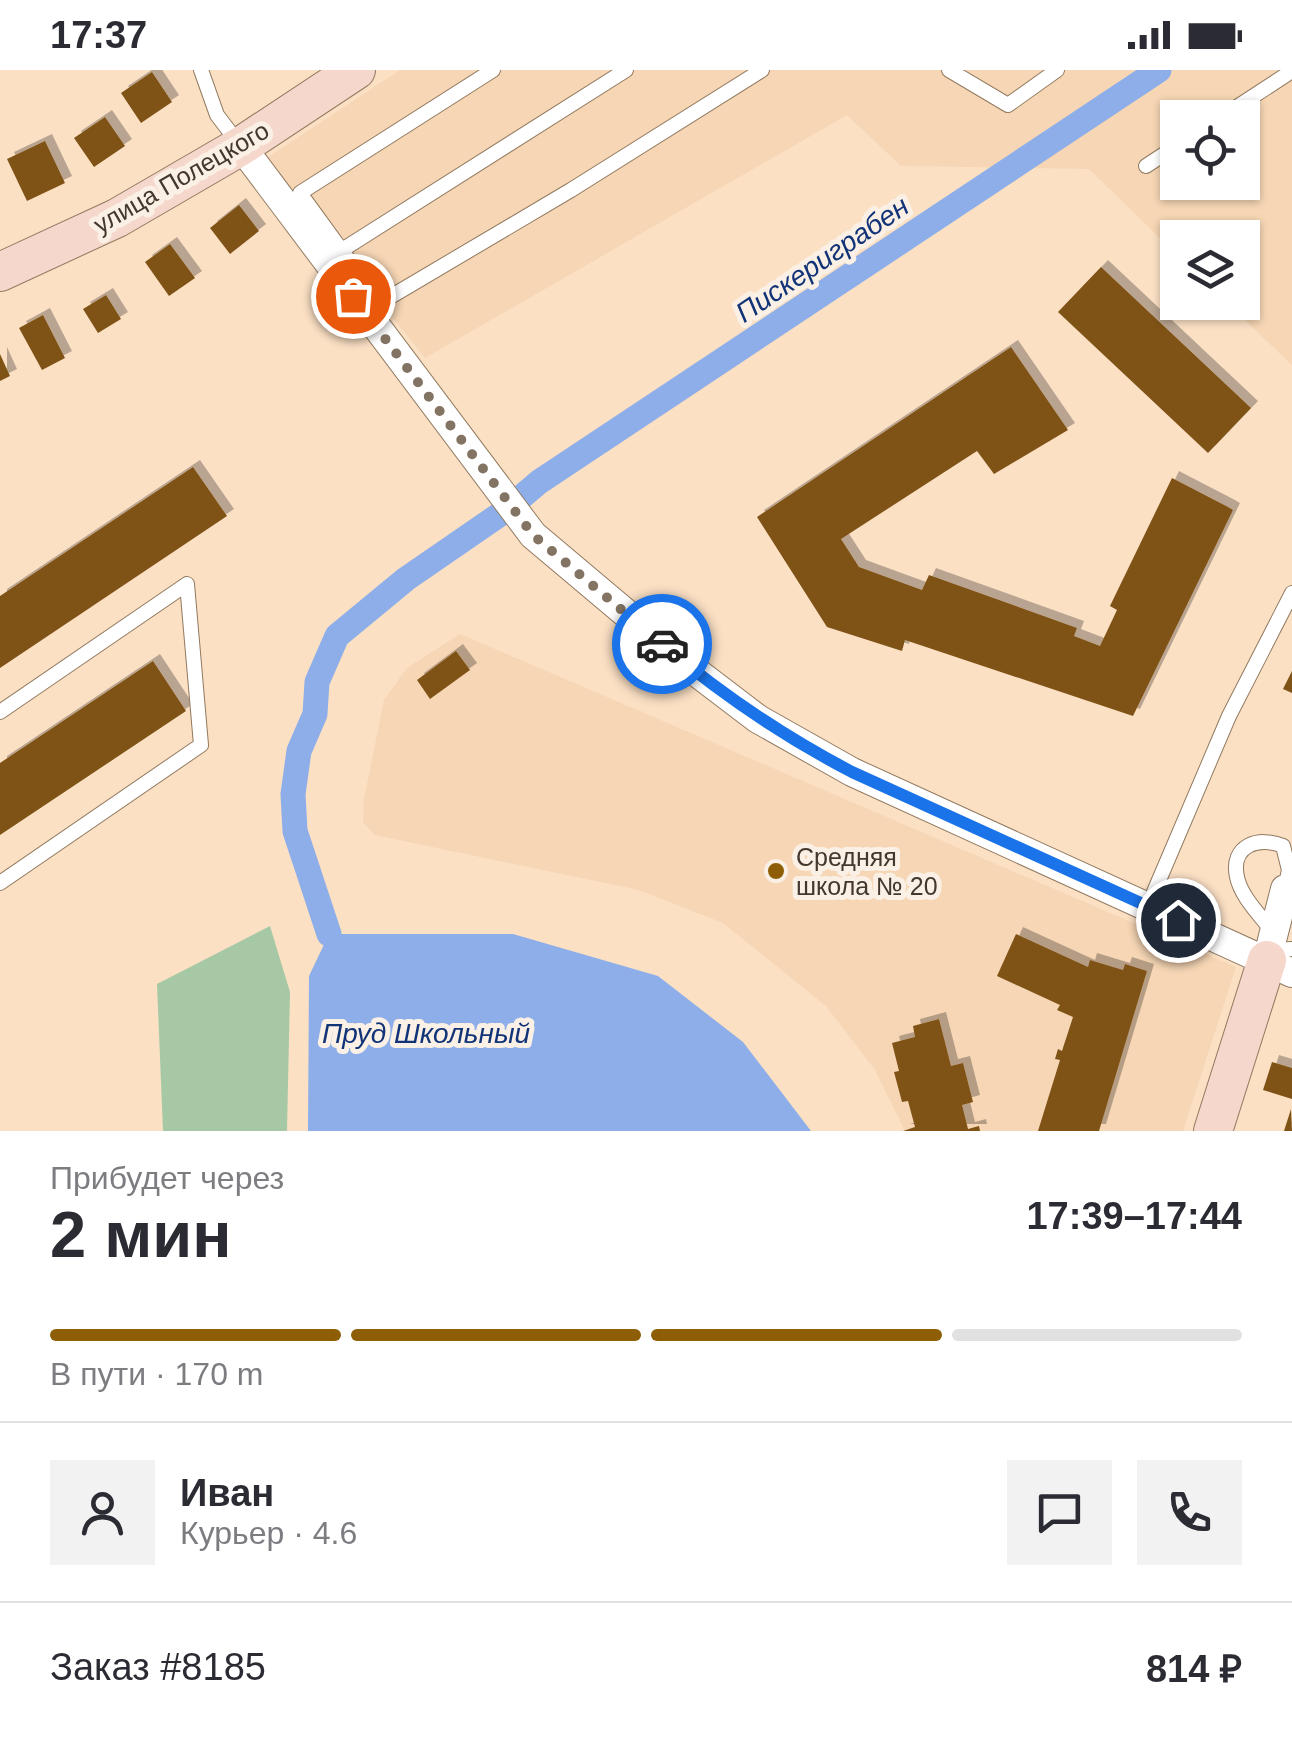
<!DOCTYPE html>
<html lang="ru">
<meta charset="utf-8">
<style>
:root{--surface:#fff;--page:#f2f2f3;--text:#2b2b33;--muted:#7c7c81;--line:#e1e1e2;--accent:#8d5e06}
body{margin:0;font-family:Arial,sans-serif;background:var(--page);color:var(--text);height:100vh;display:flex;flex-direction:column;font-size:38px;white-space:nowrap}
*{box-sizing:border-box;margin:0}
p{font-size:32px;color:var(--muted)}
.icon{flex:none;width:55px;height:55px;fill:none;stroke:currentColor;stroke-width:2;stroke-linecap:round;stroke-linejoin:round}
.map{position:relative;height:1061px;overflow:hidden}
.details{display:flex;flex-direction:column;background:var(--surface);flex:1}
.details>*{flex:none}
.fabs{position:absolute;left:1160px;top:30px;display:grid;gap:20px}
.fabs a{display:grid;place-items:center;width:100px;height:100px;border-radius:0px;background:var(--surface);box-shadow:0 2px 8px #0004;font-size:50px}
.pin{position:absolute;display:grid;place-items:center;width:85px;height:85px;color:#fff;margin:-42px;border:5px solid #fff;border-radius:50%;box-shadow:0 2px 10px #0007}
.courier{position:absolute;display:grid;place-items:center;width:100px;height:100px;margin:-50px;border:8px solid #1a73e8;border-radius:50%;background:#fff;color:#222;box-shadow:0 2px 12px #0007}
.headline em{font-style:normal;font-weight:600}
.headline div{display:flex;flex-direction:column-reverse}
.headline{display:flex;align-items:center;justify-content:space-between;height:170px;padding:0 50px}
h1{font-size:65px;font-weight:600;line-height:75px}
.bar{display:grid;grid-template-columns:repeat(4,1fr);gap:15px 10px;align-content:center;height:120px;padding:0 50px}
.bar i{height:12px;border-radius:8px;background:var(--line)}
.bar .current{background:var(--accent)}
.bar p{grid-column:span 4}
.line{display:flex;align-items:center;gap:25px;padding:0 50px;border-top:2px solid var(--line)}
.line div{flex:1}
.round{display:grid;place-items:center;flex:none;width:105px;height:105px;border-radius:0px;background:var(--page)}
.status{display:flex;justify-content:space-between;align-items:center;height:70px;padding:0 50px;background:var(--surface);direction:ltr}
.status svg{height:28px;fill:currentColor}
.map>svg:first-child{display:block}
</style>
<div class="status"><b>17:37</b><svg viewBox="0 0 49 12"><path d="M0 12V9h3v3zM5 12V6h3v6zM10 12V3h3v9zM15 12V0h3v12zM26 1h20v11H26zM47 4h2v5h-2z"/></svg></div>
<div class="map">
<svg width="1292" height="1061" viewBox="0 0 1292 1061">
<defs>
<filter id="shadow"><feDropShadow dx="7" dy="-7" stdDeviation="0" flood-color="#0004"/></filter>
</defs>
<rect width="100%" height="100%" fill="#fbe0c4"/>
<path fill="#f6d6b4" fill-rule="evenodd" d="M400 0H1292V295L1227 233 1242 232V168H1178L1177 185 1089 99 901 96 847 45 425 288 267 88ZM1178 48H1242V112H1178Z
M460 564 1236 897 1183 1061H905L875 1000 826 936 723 853 639 820 375 765 363 752 364 729 384 630 407 598Z"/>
<path fill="#a7c8a5" d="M270 856 290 922 287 1061H163L157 914Z"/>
<path fill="#8daee8" d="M329 864H513L658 906 743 972 811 1061H308L309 906Z"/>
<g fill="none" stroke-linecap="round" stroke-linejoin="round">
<path stroke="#8daee8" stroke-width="25" d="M519 429 539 412 1159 0
M329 864 295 761 293 724 299 681 315 644 317 612 337 566 406 509 499 445"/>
</g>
<path fill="#7f5219" filter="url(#shadow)" d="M152 2 172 32 141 53 121 23Z
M105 47 125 76 94 97 74 68Z
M45 71 65 113 27 131 7 89Z
M239 135 259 161 230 184 210 158Z
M170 174 195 208 169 226 145 192Z
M1101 197 1251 338 1208 383 1058 242Z
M106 225 121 249 98 263 83 239Z
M43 245 65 288 42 300 19 258Z
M1011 277 1068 360 994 404 977 381 841 469 859 497 922 520 929 505 1077 558 1074 566 1100 576 1117 540 1110 536 1172 408 1228 437 1233 440 1133 646 905 570 902 581 827 557 757 447Z
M0 284 10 306 0 311Z
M193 397 227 446 0 598V526Z
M456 581 470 600 430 629 417 610Z
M153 591 186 641 0 765V693Z
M1292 601V623L1283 619Z
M1016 864 1088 897 1090 890 1123 900 1125 894 1147 901 1099 1061H1038L1060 990 1055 989 1058 979 1062 981 1073 947 1057 940 1060 935 997 906Z
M939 949 951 996 963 993 973 1032 962 1035 968 1059 979 1056 980 1061H903L915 1057 908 1031 902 1032 894 1002 899 1001 892 973 915 967 913 956Z
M1272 992 1292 998V1029L1263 1020Z
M1291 1039 1292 1061H1284Z"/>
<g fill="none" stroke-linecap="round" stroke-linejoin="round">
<g stroke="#917a60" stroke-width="16">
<path id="lane" d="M201 0 217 45 239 74
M493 0 300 123 380 233 571 120 762 0
M949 0 1008 35 1057 0
M1220 48 1292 1
M1146 96 1178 75
M342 180 626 0
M0 642 187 514 201 675 0 813
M1148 836 1229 646 1292 523
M1273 862C1261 846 1241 827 1237 807 1230 775 1259 766 1283 776L1289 800 1285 819
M1270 880 1292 879"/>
</g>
<g stroke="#917a60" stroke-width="30">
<path id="street" d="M241 76 533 465 691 598 758 649 852 702 1292 903
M1267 890 1285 819"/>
</g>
<g stroke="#917a60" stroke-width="40">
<path id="secondary" d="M0 202 117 148 241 76 356 0
M1213 1061 1267 890"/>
</g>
<use href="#lane" stroke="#fff" stroke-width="14"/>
<use href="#street" stroke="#fff" stroke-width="28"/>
<use href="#secondary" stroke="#f5d7cb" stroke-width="38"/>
</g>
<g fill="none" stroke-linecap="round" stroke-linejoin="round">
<path stroke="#837362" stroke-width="10" stroke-dasharray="0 18" d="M353 226 533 465 662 574"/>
<path stroke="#1a73e8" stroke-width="12" d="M662 574C721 624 783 666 852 702L1178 850"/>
</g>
<circle fill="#8d5e06" stroke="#fbf0e5" stroke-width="4" cx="776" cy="801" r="10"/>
<g text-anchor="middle" stroke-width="10" stroke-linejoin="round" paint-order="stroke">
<g font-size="25" fill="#43382d" stroke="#fbf0e5">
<text transform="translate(181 107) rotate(-30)" y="9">улица Полецкого</text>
</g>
<g font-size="25" fill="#43382d" stroke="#fbf0e5" text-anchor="start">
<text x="796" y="796">Средняя<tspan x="796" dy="29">школа № 20</tspan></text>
</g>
<g font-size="28" font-style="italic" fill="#137" stroke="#fbf0e5">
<text transform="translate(822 189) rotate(-34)" y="10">Пискериграбен</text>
<text x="426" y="973">Пруд Школьный</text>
</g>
</g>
</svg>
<div class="fabs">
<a><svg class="icon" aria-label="locate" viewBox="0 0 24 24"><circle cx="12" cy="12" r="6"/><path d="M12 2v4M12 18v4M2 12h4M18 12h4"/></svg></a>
<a><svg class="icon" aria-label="layers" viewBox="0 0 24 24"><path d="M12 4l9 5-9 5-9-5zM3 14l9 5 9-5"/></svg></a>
</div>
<div class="pin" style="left:353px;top:226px;background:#ea580c"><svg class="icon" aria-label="bag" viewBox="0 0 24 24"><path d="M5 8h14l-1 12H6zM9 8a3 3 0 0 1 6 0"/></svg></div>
<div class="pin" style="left:1178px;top:850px;background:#1f2937"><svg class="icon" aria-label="home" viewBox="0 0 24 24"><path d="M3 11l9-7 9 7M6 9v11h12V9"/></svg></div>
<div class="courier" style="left:662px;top:574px"><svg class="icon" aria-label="car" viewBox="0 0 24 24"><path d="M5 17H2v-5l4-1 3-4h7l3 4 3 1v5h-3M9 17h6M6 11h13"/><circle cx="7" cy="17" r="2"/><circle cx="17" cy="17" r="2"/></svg></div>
</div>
<section class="details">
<div class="headline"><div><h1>2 мин</h1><p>Прибудет через</p></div><em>17:39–17:44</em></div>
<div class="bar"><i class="current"></i><i class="current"></i><i class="current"></i><i></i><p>В пути · 170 m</p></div>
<div class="line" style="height:180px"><a class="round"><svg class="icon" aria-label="person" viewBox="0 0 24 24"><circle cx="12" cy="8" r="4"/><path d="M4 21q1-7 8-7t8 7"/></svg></a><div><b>Иван</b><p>Курьер · 4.6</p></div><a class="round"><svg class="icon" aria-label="chat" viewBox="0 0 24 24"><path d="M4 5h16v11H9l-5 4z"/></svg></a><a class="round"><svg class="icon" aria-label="phone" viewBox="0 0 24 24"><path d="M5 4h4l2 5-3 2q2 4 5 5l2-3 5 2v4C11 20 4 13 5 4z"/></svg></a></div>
<div class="line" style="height:130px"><div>Заказ #8185</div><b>814 ₽</b></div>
</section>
